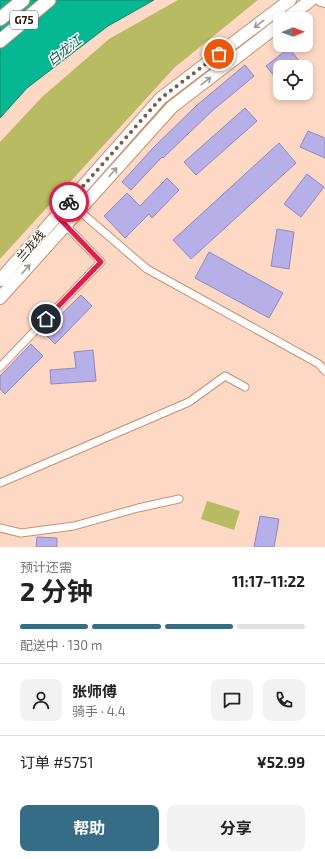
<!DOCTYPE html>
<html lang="zh">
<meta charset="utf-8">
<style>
:root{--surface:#fff;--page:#f2f2f2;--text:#222;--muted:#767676;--line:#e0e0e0;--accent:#356d87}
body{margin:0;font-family:"Exo 2","Noto Sans SC",sans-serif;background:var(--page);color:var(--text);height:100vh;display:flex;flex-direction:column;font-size:15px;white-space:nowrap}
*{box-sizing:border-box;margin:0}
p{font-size:13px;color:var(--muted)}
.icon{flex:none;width:22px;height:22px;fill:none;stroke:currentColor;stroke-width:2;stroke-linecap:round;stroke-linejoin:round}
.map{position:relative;height:547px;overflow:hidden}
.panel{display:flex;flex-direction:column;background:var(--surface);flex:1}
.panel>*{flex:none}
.needle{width:26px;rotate:89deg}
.controls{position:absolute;left:273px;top:12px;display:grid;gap:8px}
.controls a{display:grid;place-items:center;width:40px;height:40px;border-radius:8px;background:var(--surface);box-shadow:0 2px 6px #0003;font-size:20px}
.pin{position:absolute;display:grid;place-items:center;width:34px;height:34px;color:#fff;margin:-17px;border:2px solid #fff;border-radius:50%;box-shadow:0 1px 4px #0007}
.courier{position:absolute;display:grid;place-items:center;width:40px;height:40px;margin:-20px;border:3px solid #e11d48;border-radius:50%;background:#fff;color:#222;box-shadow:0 1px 5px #0007}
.headline em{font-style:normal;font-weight:700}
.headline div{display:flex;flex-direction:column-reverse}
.headline{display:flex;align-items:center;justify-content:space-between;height:68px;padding:0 20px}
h1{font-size:26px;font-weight:700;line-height:30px}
.bar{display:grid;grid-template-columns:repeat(4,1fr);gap:6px 4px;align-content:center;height:48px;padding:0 20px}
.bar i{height:5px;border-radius:3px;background:var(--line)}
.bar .active{background:var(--accent)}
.bar p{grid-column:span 4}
.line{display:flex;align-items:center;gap:10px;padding:0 20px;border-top:1px solid var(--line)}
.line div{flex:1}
.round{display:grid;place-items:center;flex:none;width:42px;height:42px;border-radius:8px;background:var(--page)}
.action{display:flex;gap:8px;margin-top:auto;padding:8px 20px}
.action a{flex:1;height:46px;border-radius:8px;background:var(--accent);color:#fff;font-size:16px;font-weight:700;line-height:46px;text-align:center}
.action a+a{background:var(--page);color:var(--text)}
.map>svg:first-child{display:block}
</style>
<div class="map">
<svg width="325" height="547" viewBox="0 0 325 547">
<rect width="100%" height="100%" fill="#fdd9c5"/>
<path fill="#b8bb62" d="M178 0H258L174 68 0 259V142L42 97 109 39Z
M207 501 240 511 234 530 201 519Z"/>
<path fill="#05b792" stroke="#11876a" d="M0 0H154L108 26 27 88 0 118Z"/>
<path fill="#b7afe7" stroke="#9088be" d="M289 48 304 67H280V83L266 66Z
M245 65 254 76 212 111 163 158 162 157 131 190 122 182 153 148 197 105Z
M245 108 257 121 196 175 184 162Z
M308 131 325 138V158L300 147Z
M279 143 296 163 191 259 173 240Z
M307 174 324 187 301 217 284 204Z
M167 178 179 190 152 218 149 214 125 238 104 216 127 193 140 206Z
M277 229 294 232 289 269 271 266Z
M209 252 283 293 269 318 195 278Z
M81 295 92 306 55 344 43 332Z
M31 344 43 356 5 394 0 389V376Z
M93 350 96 381 51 384 50 370 76 368 74 352Z
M260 516 279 519 274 547H254Z
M37 537 57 538V547H36Z"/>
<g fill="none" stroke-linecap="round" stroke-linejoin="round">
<g stroke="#c79070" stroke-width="9">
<path id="minor" d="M69 202 147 269 319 364 325 371
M0 367 101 262 57 216
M0 483 189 402 225 376 245 387
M0 528 21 533 74 526 138 508 179 499"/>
</g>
<g stroke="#c79070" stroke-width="14">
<path id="trunk" d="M321 0 325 1
M286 19 311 0
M0 280 161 98 290 0
M0 298 172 107 280 24"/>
</g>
<g stroke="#c79070" stroke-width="15">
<path id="motorway" d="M0 19 23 0
M0 41 49 0"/>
</g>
<use href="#minor" stroke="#fff" stroke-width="7"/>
<use href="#trunk" stroke="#fff" stroke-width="12"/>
<use href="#motorway" stroke="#fff" stroke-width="13"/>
</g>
<defs><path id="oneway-shaft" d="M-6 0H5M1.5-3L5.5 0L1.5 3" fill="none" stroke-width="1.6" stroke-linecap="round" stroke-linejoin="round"/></defs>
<g stroke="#a09791">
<use href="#oneway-shaft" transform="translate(259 24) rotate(143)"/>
<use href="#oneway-shaft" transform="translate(206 81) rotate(-38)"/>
<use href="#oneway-shaft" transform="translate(113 172) rotate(-48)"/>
<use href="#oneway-shaft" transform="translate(26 269) rotate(-48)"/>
</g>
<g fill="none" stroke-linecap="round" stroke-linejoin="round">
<path stroke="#755c4c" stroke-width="4" stroke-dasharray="0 7.2" d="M69 202 161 98 219 54"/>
<path stroke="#e11d48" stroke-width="5" d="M46 319 101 262 57 216 69 202"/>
</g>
<g text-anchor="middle" stroke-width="3" stroke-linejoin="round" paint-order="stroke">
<rect fill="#fff" stroke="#6b5d54" stroke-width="1" x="10" y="11" width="28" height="18" rx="3"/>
<g font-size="11" font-weight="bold" fill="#2c180b">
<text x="24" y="24">G75</text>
</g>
<g font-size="12" fill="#2c180b" stroke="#fff">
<text transform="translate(31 246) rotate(-49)" y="4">兰龙线</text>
</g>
<g font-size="13" font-style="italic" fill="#0e5e4a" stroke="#fff">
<text transform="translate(64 50) rotate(-38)" y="5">白龙江</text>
</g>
</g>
</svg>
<div class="controls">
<a><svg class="needle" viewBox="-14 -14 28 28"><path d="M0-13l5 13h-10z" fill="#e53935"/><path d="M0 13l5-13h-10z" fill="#767676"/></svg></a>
<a><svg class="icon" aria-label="locate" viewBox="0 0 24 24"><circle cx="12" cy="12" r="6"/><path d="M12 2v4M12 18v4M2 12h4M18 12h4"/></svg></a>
</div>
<div class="pin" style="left:219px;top:54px;background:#ea580c"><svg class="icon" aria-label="bag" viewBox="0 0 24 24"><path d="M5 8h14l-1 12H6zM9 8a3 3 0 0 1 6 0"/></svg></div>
<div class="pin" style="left:46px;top:319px;background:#1f2937"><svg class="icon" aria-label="home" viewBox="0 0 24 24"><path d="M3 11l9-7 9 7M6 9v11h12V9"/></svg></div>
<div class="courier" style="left:69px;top:202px"><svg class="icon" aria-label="bike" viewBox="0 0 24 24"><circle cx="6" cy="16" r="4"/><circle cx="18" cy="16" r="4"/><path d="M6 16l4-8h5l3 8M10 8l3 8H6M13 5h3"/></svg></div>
</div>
<section class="panel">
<div class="headline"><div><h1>2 分钟</h1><p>预计还需</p></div><em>11:17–11:22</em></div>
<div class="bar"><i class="active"></i><i class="active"></i><i class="active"></i><i></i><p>配送中 · 130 m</p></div>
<div class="line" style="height:72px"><a class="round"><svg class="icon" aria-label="person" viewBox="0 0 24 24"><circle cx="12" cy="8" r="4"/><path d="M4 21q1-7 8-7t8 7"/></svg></a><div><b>张师傅</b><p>骑手 · 4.4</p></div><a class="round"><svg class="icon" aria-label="chat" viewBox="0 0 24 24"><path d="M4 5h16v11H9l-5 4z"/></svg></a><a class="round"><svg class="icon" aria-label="phone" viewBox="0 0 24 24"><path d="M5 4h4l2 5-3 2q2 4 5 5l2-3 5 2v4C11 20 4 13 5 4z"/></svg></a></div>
<div class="line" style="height:52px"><div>订单 #5751</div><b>¥52.99</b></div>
<div class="action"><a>帮助</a><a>分享</a></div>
</section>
